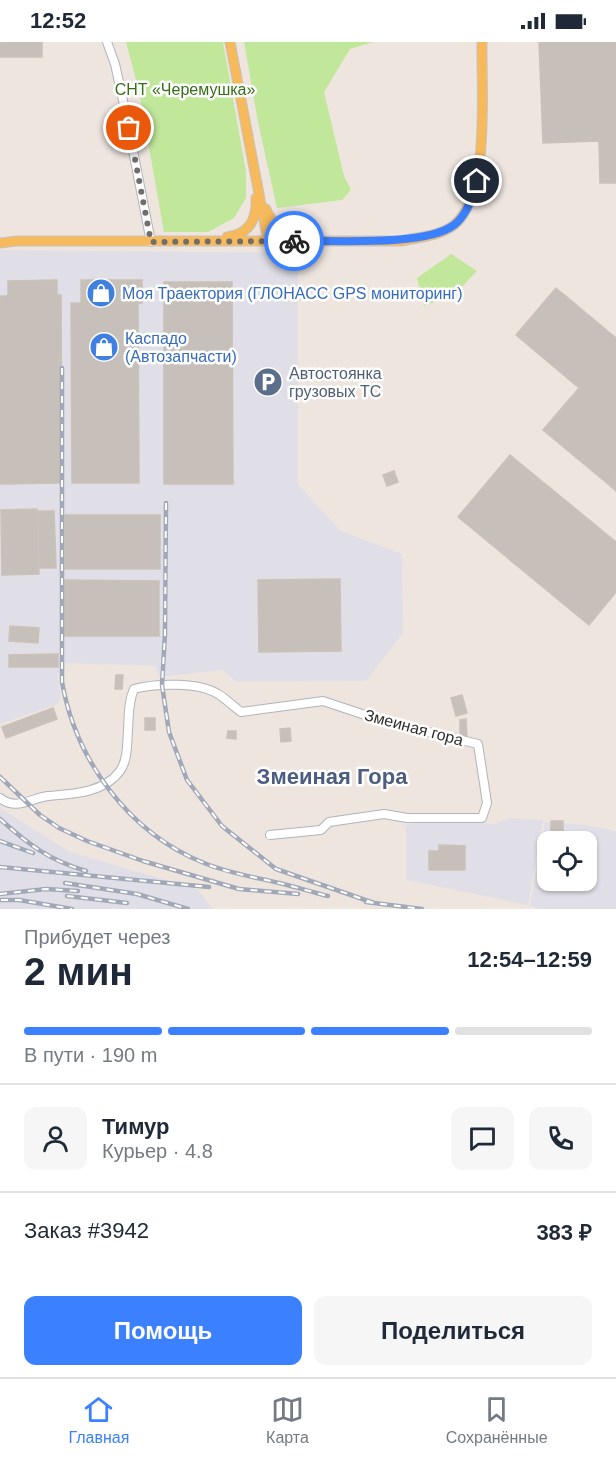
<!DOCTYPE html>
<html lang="ru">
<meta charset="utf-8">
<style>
:root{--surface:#fff;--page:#f6f6f7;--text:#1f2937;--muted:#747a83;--line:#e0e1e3;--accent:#3b80ff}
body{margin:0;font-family:Helvetica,sans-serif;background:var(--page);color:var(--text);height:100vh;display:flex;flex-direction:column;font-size:22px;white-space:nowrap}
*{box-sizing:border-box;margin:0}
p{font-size:20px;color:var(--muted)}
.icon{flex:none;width:33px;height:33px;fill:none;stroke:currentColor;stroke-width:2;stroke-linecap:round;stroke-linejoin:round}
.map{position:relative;height:867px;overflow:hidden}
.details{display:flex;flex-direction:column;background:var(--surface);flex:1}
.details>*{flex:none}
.controls{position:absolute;left:537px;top:789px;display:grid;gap:12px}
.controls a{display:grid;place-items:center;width:60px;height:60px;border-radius:12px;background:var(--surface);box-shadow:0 2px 4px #0004;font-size:30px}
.pin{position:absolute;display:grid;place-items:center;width:51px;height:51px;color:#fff;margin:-26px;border:3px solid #fff;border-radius:50%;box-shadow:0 2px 6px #0007}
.courier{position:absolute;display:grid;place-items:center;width:60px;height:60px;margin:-30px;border:4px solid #3b80ff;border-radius:50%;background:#fff;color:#222;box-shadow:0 2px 8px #0007}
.head em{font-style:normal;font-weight:700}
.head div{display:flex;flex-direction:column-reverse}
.head{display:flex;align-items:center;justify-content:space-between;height:102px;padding:0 24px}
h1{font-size:39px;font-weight:700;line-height:45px}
.bar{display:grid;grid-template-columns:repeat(4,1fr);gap:9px 6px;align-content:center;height:72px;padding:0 24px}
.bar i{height:8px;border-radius:4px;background:var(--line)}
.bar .current{background:var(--accent)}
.bar p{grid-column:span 4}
.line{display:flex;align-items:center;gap:15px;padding:0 24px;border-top:2px solid var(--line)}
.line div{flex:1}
.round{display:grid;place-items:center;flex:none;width:63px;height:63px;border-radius:12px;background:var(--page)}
.cta{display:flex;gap:12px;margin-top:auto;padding:12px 24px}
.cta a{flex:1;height:69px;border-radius:12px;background:var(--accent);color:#fff;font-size:24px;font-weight:700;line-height:69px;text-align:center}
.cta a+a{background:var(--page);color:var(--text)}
.status{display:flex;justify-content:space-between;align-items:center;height:42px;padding:0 30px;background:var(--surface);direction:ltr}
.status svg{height:16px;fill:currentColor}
.dock{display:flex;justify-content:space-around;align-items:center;height:84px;border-top:2px solid var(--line);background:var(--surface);font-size:16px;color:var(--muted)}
.dock a{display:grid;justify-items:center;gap:3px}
.dock .current{color:var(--accent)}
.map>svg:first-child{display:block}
</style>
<div class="status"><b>12:52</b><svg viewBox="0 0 49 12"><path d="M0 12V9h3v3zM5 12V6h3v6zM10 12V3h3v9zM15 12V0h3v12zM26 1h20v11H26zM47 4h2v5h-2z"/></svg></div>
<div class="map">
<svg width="616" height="867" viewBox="0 0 616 867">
<rect width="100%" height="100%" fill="#eee5df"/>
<path fill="#e0dfe7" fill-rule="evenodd" d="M0 208 298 211V443L341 489 402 512 403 591 366 639 236 640 223 628 159 635 156 624 65 621 64 631 57 632 61 656 58 662 0 682Z
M0 766 70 810 197 847 213 867H0Z
M510 776 543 778 528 863 406 838V783L431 778 494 782Z
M545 780 585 783 616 789V867H540L530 864ZM548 800H586V838H548Z"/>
<path fill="#c0e79a" d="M126 0H223L246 130V156L234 176 208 190H164L139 49Z
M244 0H373L350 7 324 50 344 134 351 148 342 158 277 166 258 80Z
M451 212 477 229 455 252 424 264 417 236Z"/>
<path fill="#c7c0ba" stroke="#cac1b8" stroke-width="1.5" d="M0 0H42V15H0Z
M539 0H616V141H600L599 99 543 101Z
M57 238V253H61L62 441 0 442V254H8V239Z
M81 238H142V261H81Z
M164 240H232L233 442H164Z
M556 246 616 296V433L608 442 543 388 579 346 516 293Z
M71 261H138L139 441H72Z
M510 413 616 500V550L589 583 458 475Z
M394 429 398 440 387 444 383 433Z
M616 433V449L608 442Z
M37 467 39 532 2 533 1 468Z
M37 469H54L56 526H39Z
M65 473H160V527H65Z
M340 537 341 609 259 610 258 538Z
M62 538 159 539V594H62Z
M10 584 39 586 38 601 9 599Z
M58 612V625H9V613Z
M116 633H123L122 647H115Z
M462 653 467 671 456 674 451 656Z
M53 666 57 677 6 696 2 685Z
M145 676H155V688H145Z
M466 677 467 696 460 694V678Z
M290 686 291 699 281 700 280 687Z
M228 689H236V697L227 696Z
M551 779H563V800H551Z
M439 803 465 804V828H429V809H439Z"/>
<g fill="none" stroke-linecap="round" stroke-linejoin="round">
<g stroke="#afb4bd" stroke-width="10">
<path id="minor" d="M107 0 115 22 124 63 151 200
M0 756C16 769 31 756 48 754 73 752 104 751 120 729 128 718 127 700 128 688 129 674 128 660 134 647 156 641 199 640 218 652 226 657 233 664 241 670L323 659 383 679 478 702 487 761 482 776H407L384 772 329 780 321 788 270 793"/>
</g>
<g stroke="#c4c4c4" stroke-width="11">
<path id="major" d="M230 0 268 199
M266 167C272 184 290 193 307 195
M227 195C249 192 257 178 256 156
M0 201 17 199H401C419 195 440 194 454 183 491 153 481 45 482 0"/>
</g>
<use href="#minor" stroke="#fff" stroke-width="8"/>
<use href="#major" stroke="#f6b95c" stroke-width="9"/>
<g stroke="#a1a8b7" stroke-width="4.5">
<path id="rail" d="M62 326V640C76 719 129 791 204 821 228 831 254 835 279 841 296 845 312 850 328 854
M166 461 165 592 162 643 169 690 187 738 222 784 276 827 374 861
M0 735 40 773 59 786 87 799 143 819 239 847 298 852
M0 777C29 803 49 818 86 829
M0 799 33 811
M0 825 209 845
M65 841 137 852 188 867
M0 852 46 847 78 849
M67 854 127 861
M1 858H19L72 867
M366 860 422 867"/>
</g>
<use href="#rail" stroke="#fff" stroke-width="2" stroke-dasharray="7" stroke-linecap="butt"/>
</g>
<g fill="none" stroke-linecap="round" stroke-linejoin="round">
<path stroke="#716d6b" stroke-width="6" stroke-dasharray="0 10.8" d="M129 86 151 200 294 199"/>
<path stroke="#3b80ff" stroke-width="8" d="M294 199C332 198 425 205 454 183 467 173 473 155 477 139"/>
</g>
<defs>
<g id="shop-disc" transform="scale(1.5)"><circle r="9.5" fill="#3f7fe0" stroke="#fff"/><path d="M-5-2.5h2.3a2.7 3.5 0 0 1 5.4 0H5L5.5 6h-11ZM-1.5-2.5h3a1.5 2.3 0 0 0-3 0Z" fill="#fff"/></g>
<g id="parking-disc" transform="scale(1.5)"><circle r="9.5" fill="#5c6f8a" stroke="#fff"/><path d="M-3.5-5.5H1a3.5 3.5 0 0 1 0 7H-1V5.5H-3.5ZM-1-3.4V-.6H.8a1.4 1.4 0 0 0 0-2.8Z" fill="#fff"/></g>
</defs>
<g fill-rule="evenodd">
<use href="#shop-disc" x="101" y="251"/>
<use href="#shop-disc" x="104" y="305"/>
<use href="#parking-disc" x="268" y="340"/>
</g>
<g text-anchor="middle" stroke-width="5" stroke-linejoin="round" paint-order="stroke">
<g font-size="16" fill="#386e18" stroke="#fff">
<text x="185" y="53">СНТ «Черемушка»</text>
</g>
<g font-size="16" fill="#366cbe" stroke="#fff" text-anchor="start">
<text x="122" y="257">Моя Траектория (ГЛОНАСС GPS мониторинг)</text>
<text x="125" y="302">Каспадо<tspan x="125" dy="18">(Автозапчасти)</tspan></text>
</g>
<g font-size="16" fill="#4e5e75" stroke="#fff" text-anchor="start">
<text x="289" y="337">Автостоянка<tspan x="289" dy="18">грузовых ТС</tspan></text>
</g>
<g font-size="16" fill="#2d2d2d" stroke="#fff">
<text transform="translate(414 685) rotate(15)" y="6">Змеиная гора</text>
</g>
<g font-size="22" font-weight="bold" fill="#4b5d80" stroke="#fff">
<text x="332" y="742">Змеиная Гора</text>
</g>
</g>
</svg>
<div class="controls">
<a><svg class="icon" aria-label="locate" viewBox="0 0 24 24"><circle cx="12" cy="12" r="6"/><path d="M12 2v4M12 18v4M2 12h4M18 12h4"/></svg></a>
</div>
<div class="pin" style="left:129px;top:86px;background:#ea580c"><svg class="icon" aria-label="bag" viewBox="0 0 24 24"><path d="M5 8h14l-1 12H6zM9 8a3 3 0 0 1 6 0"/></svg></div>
<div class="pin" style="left:477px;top:139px;background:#1f2937"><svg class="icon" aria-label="home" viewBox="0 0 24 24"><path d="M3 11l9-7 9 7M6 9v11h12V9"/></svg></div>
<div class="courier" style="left:294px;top:199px"><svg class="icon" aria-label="bike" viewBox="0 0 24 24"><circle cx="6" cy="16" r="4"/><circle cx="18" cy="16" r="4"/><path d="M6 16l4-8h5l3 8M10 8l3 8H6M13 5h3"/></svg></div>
</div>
<section class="details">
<div class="head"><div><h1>2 мин</h1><p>Прибудет через</p></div><em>12:54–12:59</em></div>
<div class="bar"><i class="current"></i><i class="current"></i><i class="current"></i><i></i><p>В пути · 190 m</p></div>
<div class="line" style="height:108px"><a class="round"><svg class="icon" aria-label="person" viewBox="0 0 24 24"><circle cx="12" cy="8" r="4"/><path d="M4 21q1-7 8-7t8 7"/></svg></a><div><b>Тимур</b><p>Курьер · 4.8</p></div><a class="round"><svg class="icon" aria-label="chat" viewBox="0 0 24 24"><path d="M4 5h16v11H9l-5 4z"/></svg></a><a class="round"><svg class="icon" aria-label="phone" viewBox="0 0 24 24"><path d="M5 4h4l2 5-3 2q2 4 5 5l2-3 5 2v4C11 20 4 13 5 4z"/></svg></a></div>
<div class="line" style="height:78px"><div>Заказ #3942</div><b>383 ₽</b></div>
<div class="cta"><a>Помощь</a><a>Поделиться</a></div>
</section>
<nav class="dock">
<a class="current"><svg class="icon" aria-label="home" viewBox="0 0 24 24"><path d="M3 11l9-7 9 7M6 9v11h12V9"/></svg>Главная</a>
<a><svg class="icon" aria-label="map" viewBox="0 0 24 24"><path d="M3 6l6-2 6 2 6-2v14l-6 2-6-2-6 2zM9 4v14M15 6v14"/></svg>Карта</a>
<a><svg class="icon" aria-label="saved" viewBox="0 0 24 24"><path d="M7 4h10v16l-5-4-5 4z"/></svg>Сохранённые</a>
</nav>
